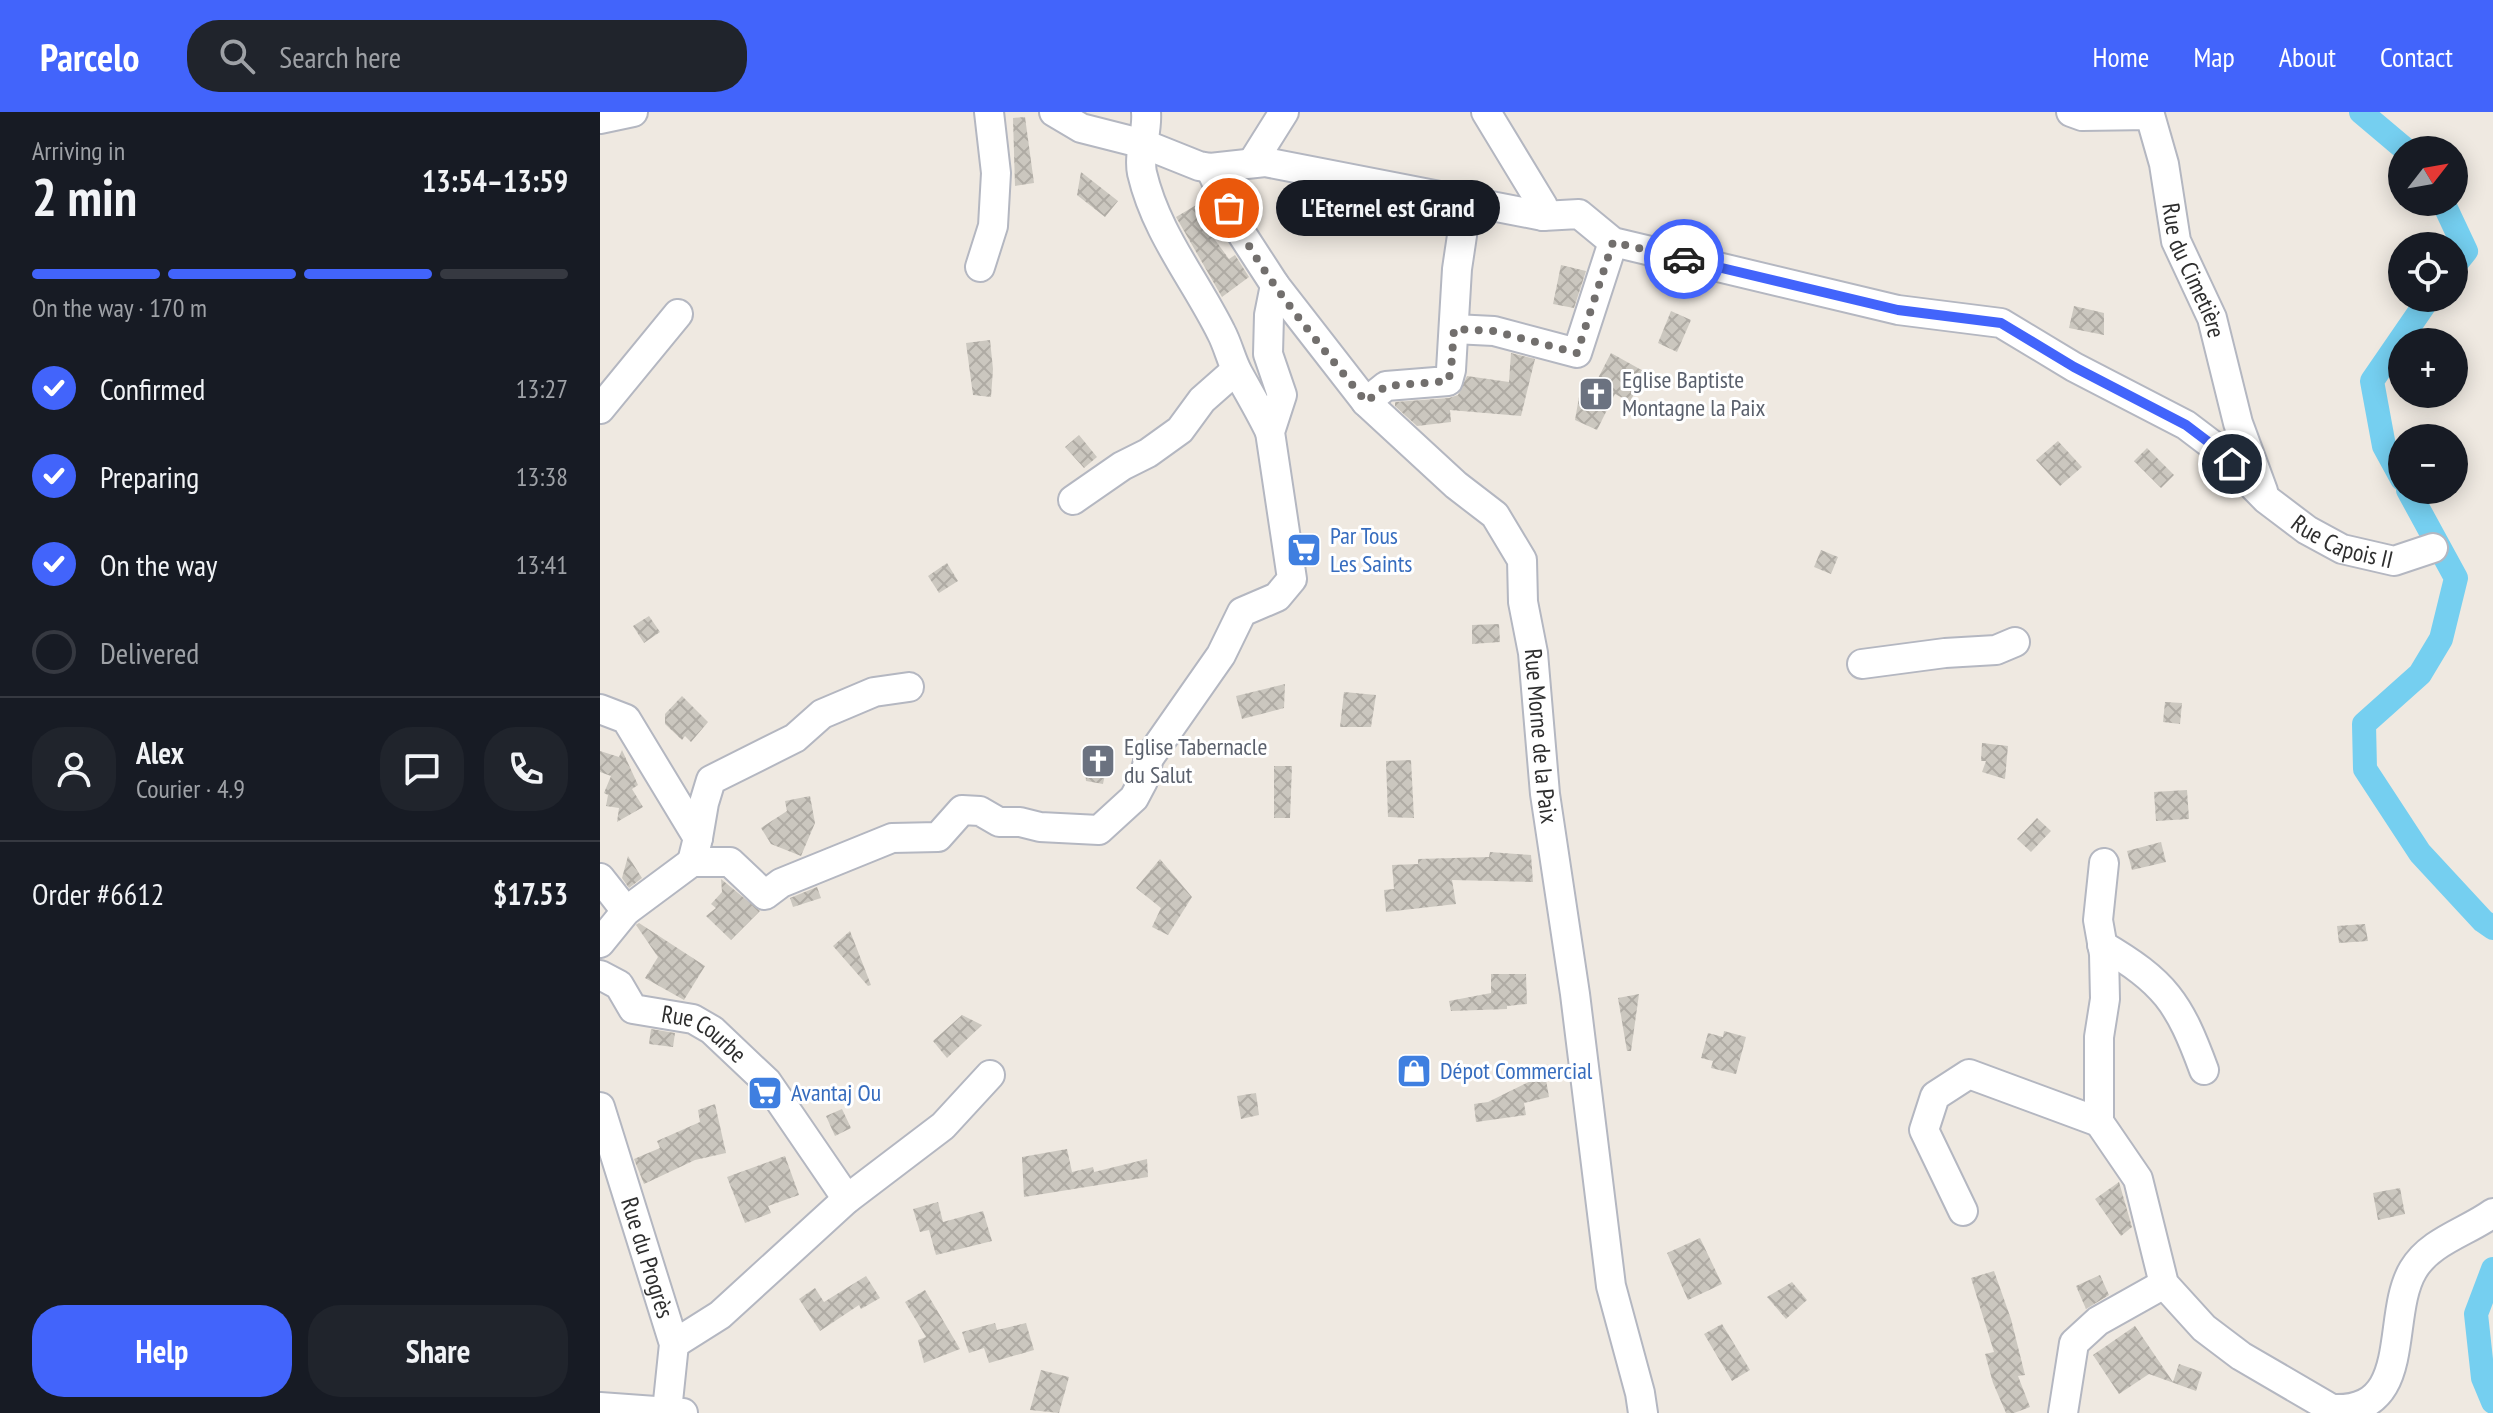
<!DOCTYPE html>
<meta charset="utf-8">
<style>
:root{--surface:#171b24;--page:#20242c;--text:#f1f3f6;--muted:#9ea1a6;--line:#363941;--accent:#4264fb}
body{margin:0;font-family:"PT Sans Narrow",sans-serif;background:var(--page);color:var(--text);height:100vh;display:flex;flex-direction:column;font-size:30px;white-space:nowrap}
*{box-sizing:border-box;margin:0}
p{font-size:26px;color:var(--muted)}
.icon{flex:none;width:44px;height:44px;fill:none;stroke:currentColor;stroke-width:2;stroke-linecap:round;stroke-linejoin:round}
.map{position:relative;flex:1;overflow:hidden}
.side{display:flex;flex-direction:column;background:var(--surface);width:600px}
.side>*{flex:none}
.needle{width:52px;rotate:59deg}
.buttons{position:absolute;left:1788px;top:24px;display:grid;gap:16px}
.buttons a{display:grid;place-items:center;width:80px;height:80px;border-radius:50%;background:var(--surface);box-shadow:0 4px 20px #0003;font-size:40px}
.pin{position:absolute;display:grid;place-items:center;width:68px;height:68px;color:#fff;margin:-34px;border:4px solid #fff;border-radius:50%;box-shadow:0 2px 8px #0007}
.courier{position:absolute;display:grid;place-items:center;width:80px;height:80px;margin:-40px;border:6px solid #4264fb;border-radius:50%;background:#fff;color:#222;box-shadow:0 2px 10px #0007}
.bubble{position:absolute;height:56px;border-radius:28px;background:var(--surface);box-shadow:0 4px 20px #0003;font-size:26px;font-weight:800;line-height:56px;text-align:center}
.summary em{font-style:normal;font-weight:800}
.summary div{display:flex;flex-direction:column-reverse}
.summary{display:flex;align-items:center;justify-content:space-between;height:136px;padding:0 32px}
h1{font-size:52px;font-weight:800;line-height:60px}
.bar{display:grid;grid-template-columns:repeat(4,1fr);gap:12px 8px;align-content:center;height:96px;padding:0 32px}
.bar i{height:10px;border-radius:6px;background:var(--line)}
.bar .current{background:var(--accent)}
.bar p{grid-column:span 4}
.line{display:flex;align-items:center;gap:20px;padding:0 32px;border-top:2px solid var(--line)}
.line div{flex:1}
.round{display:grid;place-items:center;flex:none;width:84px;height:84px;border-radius:32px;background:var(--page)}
ol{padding:0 32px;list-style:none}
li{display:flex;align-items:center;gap:24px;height:88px}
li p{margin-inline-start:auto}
li .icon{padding:8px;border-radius:50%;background:var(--accent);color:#fff;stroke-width:4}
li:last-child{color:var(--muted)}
li i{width:44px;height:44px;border:4px solid var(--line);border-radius:50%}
.action{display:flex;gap:16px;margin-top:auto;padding:16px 32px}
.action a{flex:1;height:92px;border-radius:32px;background:var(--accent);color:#fff;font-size:32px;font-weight:800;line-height:92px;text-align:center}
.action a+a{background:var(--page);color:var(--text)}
header{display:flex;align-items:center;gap:48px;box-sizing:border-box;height:112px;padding:0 40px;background:var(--accent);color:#fff}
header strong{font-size:38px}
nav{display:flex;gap:44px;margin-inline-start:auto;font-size:28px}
.search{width:560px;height:72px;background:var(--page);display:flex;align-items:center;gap:20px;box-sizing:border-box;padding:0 28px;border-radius:32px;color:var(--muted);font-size:30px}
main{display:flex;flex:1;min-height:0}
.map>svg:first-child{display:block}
</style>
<header>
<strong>Parcelo</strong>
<div class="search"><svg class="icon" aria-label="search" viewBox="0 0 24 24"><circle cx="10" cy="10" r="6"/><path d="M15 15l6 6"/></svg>Search here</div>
<nav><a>Home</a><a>Map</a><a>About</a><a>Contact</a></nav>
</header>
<main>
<section class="side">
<div class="summary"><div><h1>2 min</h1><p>Arriving in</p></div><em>13:54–13:59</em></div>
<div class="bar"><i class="current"></i><i class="current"></i><i class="current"></i><i></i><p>On the way · 170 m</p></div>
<ol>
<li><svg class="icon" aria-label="check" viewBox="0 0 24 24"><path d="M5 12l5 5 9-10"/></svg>Confirmed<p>13:27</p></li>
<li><svg class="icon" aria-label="check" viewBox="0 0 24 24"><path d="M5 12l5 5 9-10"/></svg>Preparing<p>13:38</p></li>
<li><svg class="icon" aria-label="check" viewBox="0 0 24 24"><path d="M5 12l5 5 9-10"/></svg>On the way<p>13:41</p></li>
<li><i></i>Delivered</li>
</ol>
<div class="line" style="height:144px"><a class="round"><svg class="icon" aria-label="person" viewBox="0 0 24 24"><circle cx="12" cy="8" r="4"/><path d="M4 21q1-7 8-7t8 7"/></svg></a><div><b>Alex</b><p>Courier · 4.9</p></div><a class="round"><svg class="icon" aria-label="chat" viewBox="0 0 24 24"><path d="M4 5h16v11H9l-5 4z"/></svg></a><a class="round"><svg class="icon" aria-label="phone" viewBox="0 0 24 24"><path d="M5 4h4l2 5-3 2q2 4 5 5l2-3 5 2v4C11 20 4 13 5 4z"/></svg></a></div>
<div class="line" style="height:104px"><div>Order #6612</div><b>$17.53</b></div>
<div class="action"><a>Help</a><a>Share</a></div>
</section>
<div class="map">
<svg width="1893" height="1301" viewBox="0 0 1893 1301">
<defs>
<pattern id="building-cross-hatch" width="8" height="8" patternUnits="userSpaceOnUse" patternTransform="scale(2)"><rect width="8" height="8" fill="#cbc7bf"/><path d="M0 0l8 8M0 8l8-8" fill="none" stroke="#afaba4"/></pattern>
</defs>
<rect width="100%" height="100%" fill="#efe9e1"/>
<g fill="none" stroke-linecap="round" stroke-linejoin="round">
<path stroke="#75cff0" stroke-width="24" d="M1761 0 1806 38
M1843 90 1866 139 1854 154
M1802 367 1784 334 1772 269 1829 186
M1808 378 1856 466 1841 527 1820 562 1764 612 1765 657 1820 741 1883 809 1893 816
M1893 1157 1876 1202 1883 1266 1893 1290"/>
</g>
<path fill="url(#building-cross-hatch)" d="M425 5 434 71 415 74 413 6Z
M481 60 518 89 505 105 477 83Z
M598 92 614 113 607 117 629 147 635 143 649 165 622 185 576 105Z
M961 153 986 159 974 196 953 192Z
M1474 194 1504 201V223L1469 216Z
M1071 199 1091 208 1077 240 1058 231Z
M390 228 393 257 391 285 373 283 366 231Z
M911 241 935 247 921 304 850 298 851 310 817 314 795 294V290L849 286 858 283 867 264 909 270Z
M1011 241 1045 260 1030 290 1015 282 997 318 975 308 979 285 986 271 994 274Z
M479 323 497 345 484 356 465 335Z
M1458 329 1482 355 1460 374 1436 348Z
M1547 336 1574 363 1561 376 1534 349Z
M1221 438 1238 445 1231 462 1214 455Z
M347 451 358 469 339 481 328 464Z
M49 504 60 520 44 531 33 514Z
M899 512 900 530 872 532V513Z
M685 572 684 596 642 607 636 584Z
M744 580 776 583 771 615H740Z
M82 584 108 610 91 630 85 624 82 628 65 612V602Z
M1565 590 1582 591 1580 612 1563 610Z
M1382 631 1408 634 1405 667 1382 660 1386 649H1381Z
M483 634 510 638 503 672 486 669Z
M22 638 38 673 32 677 43 695 17 710 19 696 6 694 8 683 4 681 11 664 0 660V639L19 645Z
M811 648 814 706 788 705 786 649Z
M674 654H692L690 706H674Z
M1587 678 1589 707 1556 709 1554 680Z
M210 684 215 711 201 744 171 732 161 716 187 699 185 689Z
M1437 706 1451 719 1431 740 1417 727Z
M1561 730 1566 750 1532 758 1527 739Z
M890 740 931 743 933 770 852 768 856 792 786 800 784 778 794 777 792 753 818 752V747L889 745Z
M28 744 42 766 29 776 22 766Z
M560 747 592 785 568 823 552 815 561 796 536 776Z
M121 767 160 799 131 828 106 804 116 796 111 792 122 780Z
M217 775 221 786 193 795 190 786Z
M39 811 105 854 84 888 45 866 58 845 36 813Z
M1765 812 1768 829 1739 831 1737 814Z
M250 819 271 873 268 874 233 834Z
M891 862H926L927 892 907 894V897L851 899 849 889 891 881Z
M1039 882 1031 939H1027L1018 886Z
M362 903 382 913 347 946 333 929Z
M51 917 75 921 73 935 49 932Z
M1124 919 1146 925 1136 962 1111 956 1113 949 1101 946 1108 921 1123 925Z
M819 947 817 968 798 966 797 949Z
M945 962 949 985 924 991 926 1003 876 1010 874 992 888 990Z
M656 981 659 1003 641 1007 637 984Z
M115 992 126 1041 95 1048 44 1072 34 1047 60 1036 57 1029 100 1010 98 998Z
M242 997 251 1016 235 1024 226 1004Z
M467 1037 472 1060 493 1055 494 1060 547 1047 548 1065 424 1085 422 1045Z
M185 1044 199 1083 168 1094 171 1101 145 1111 127 1065Z
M1519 1070 1532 1115 1521 1124 1495 1087Z
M1800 1076 1805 1102 1778 1108 1773 1081Z
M338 1090 343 1110 383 1099 392 1129 336 1143 329 1118 320 1120 313 1097Z
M1100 1126 1122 1172 1088 1188 1067 1141Z
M1394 1159 1411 1207 1425 1263 1418 1264 1430 1295 1414 1301H1406L1393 1271 1385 1242 1394 1240 1371 1166Z
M1500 1163 1509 1183 1486 1197 1476 1174Z
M266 1164 280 1186 261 1197 259 1193 220 1219 199 1187 215 1176 224 1190Z
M1192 1170 1207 1188 1186 1207 1167 1185Z
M325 1178 360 1237 324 1251 318 1228 326 1225 305 1190Z
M395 1211 397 1218 426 1211 434 1238 389 1251 384 1236 369 1241 362 1220Z
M1122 1212 1150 1258 1132 1269 1104 1222Z
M1535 1214 1573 1270 1579 1252 1602 1260 1596 1279 1549 1262 1519 1282 1493 1243Z
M441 1258 469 1265 459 1301 430 1298Z"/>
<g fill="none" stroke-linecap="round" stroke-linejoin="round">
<g stroke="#b4b7c1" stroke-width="32">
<g id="minor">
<path id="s1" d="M454 0 481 16 544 32 599 54 610 56 665 50 943 104 979 102 1013 130 1298 198 1401 211 1474 255 1586 313 1615 335 1666 387 1707 418 1742 437 1794 449 1833 436"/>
<path d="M546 0C548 20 538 41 542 61 556 121 594 166 621 220 628 233 631 248 638 261 649 281 660 299 670 320"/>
<path d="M886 0 943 94V104"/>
<path id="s2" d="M1471 0 1482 4 1550 3 1564 52 1576 129 1612 206 1638 311 1663 379"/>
<path d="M0 7 33 0"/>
<path d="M652 51 684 0"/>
<path id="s3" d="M610 56 638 116 675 173 766 290 856 373 895 403 922 448 923 490 933 541 945 682 975 882 1011 1174 1040 1281 1043 1301"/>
<path d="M380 155 393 114 396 61 389 0"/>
<path d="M854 217 894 219 977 241 1013 130"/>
<path d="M766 290 786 274 848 269 851 258 857 157 867 90"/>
<path d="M0 297 78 202"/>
<path d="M473 388 522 354 548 341 580 318 602 288 636 258"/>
<path d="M1262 552 1345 541 1396 538 1415 530"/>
<path d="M0 597 26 607 98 726 92 750H130L165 783 181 771 292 726 338 725 362 698 380 699 399 710H420L440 715 499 718 534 686 543 669 549 646 621 543 642 500 677 485 692 467 670 320 682 283 668 242 669 203 675 173"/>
<path d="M98 726 104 691 111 668 195 626 222 602 274 580 309 575"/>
<path d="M1504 751 1498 808 1504 842 1505 887 1499 925V1010L1538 1067 1564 1172 1604 1216 1641 1244 1732 1297C1815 1301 1785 1205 1813 1158 1830 1129 1867 1120 1893 1101"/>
<path d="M0 766 26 799"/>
<path d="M0 831 26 799 92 750"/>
<path d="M1502 833C1565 870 1579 890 1604 958"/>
<path id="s4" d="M0 863 19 873 33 897 93 907 112 918 167 970 247 1087"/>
<path id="s5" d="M0 995 74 1232 67 1299"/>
<path d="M1363 1099 1324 1018 1335 984 1369 962 1499 1010"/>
<path d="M74 1232 120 1203 247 1087 343 1014 390 963"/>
<path d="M0 1295 83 1301"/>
<path d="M1463 1301 1474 1231 1498 1209 1564 1172"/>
</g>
</g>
<use href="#minor" stroke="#fff" stroke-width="28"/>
</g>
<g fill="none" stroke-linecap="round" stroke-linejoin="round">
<path stroke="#726f6d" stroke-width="8" stroke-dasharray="0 14.4" d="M629 96C662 167 717 228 766 290L786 274 848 269 851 258 854 217 894 219 977 241 1013 130 1084 147"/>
<path stroke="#4264fb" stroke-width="10" d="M1084 147 1298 198 1401 211 1474 255 1586 313 1615 335 1632 352"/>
</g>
<defs>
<g id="church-square" transform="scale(1.8)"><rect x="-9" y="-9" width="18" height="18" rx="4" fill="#6b7280" stroke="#fff"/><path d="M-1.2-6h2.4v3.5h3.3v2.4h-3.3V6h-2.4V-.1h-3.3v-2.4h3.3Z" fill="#fff"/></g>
<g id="supermarket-square" transform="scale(1.8)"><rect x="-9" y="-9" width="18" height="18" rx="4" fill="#3f7fe0" stroke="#fff"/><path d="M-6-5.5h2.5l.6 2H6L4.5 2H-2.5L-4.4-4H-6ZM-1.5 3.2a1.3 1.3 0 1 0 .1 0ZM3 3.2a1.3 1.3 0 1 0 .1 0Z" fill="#fff"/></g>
<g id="shop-square" transform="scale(1.8)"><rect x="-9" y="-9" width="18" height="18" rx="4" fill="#3f7fe0" stroke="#fff"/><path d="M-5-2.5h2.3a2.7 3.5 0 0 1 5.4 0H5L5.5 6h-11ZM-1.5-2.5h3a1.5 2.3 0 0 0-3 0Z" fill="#fff"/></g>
</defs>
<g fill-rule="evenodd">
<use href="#church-square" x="996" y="282"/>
<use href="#supermarket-square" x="704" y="438"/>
<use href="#church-square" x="498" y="649"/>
<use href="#shop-square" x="814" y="959"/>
<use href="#supermarket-square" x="165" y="981"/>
</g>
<g text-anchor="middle" stroke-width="6" stroke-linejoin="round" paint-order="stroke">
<g font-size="24" fill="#2e2e2e" stroke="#fff">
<text dy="8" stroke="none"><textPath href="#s2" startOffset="242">Rue du Cimetière</textPath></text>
<text dy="8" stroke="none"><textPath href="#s1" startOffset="1392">Rue Capois II</textPath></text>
<text dy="8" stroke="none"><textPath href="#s3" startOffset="684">Rue Morne de la Paix</textPath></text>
<text dy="8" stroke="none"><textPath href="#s4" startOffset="126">Rue Courbe</textPath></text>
<text dy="8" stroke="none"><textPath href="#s5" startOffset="158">Rue du Progrès</textPath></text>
</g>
<g font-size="24" fill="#5b616d" stroke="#fff" text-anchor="start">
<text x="1022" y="276">Eglise Baptiste<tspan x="1022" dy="28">Montagne la Paix</tspan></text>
<text x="524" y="643">Eglise Tabernacle<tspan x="524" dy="28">du Salut</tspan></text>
</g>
<g font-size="24" fill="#366cbe" stroke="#fff" text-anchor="start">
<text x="730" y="432">Par Tous<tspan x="730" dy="28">Les Saints</tspan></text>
<text x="840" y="967">Dépot Commercial</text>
<text x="191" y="989">Avantaj Ou</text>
</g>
</g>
</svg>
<div class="buttons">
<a><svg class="needle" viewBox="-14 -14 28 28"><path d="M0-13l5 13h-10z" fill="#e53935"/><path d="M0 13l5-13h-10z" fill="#9ea1a6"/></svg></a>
<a><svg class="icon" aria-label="locate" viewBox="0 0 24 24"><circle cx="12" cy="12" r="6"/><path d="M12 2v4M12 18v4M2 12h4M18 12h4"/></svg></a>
<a>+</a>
<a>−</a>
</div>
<div class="pin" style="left:629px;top:96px;background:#ea580c"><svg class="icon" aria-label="bag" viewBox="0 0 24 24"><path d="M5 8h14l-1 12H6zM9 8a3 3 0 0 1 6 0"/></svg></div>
<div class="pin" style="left:1632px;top:352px;background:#1f2937"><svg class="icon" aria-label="home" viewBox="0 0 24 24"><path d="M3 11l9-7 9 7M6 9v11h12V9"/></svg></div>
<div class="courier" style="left:1084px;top:147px"><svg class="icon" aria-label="car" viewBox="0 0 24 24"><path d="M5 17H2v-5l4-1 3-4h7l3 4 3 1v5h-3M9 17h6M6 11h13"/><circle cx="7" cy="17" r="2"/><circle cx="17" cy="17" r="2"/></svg></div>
<div class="bubble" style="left:676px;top:68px;width:224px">L'Eternel est Grand</div>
</div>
</main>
